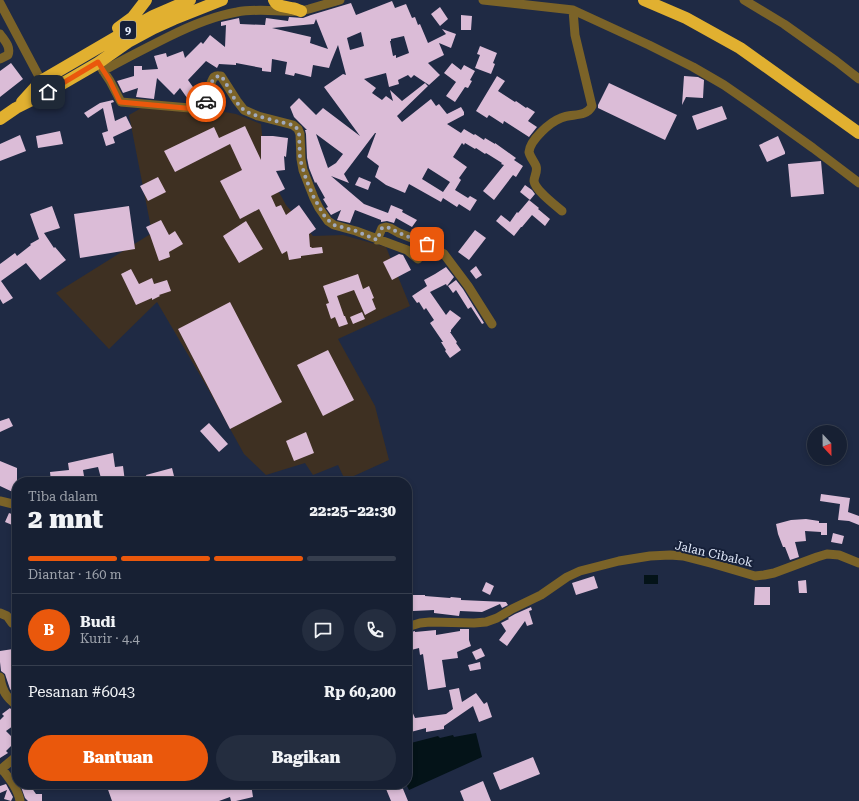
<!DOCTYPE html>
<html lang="id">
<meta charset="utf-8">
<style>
:root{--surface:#172033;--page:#242d3f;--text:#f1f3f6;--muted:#9ea3ac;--line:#363e4e;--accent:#ea580c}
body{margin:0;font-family:"Roboto Serif",serif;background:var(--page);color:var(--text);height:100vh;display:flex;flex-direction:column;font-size:15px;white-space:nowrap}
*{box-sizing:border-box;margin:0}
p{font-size:13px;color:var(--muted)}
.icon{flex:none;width:22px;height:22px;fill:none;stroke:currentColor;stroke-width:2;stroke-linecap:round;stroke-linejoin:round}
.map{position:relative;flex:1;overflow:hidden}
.drawer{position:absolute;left:12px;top:477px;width:400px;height:312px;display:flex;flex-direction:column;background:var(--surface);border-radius:16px;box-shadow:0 2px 6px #0003,0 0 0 1px var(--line)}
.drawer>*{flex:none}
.needle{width:26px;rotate:158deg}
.fabs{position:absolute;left:807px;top:425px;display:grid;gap:8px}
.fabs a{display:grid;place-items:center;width:40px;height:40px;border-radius:50%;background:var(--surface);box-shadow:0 2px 6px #0003,0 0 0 1px var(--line);font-size:20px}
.pin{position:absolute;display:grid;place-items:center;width:34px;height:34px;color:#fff;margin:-17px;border-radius:8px;box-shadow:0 2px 6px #0006}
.courier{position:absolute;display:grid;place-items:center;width:40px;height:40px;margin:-20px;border:3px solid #ea580c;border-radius:50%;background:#fff;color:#222;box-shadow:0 1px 5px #0007}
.summary em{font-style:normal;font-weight:800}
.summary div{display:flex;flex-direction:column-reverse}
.summary{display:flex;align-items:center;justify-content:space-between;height:68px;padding:0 16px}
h1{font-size:26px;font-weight:800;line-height:30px}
.bar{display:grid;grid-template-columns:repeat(4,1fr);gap:6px 4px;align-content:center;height:48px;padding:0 16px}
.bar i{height:5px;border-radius:3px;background:var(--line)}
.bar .selected{background:var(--accent)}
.bar p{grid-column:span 4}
.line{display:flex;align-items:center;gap:10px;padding:0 16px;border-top:1px solid var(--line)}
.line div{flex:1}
.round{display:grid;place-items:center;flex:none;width:42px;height:42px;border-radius:21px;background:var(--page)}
.primary-button{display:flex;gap:8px;margin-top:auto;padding:8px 16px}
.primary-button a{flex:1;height:46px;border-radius:24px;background:var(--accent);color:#fff;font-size:16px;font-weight:800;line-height:46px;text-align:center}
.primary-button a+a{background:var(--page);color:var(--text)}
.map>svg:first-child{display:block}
</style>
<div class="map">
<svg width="859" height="801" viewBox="0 0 859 801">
<rect width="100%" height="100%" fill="#1f2a44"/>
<path fill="#3e3022" d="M168 102 236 114 261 124 264 154 269 174 286 205 313 236 343 235 386 247 410 306 338 339 375 406 389 460 345 480 338 465 313 475 305 463 266 475 244 454 207 387 157 302 109 349 56 293 152 233 129 115 150 103Z"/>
<path fill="#041318" d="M644 575H658V584H644Z
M476 733 482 757 409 790 406 784H407V744L438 736 440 738 453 735 454 737Z"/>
<path fill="#dbbcd7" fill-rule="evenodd" d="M392 1 395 8 406 4 412 18 415 17 418 25 420 24 428 43 446 34 442 29 456 34 451 48 439 43 444 55 428 63 440 75 429 85 414 75 411 78 408 75 398 80 399 84 389 87 386 73 364 79 376 88 372 93 382 100 386 96 393 101 390 90 402 101 425 83 428 86 397 116 402 122 431 99 436 106 439 104 447 114 461 107 464 112V115L447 124 461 133 464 129 474 135 475 134 484 140 485 138 495 144V143L516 158 514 160 523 166 516 177 513 175 494 200 483 191 504 165 501 164 502 163 486 153 485 154 476 148 475 149 465 143 464 145 462 143 453 157 467 167 459 178 461 180 455 190 468 198 470 196 477 200 470 211 459 204 457 207 443 198 441 202 409 184 405 193 386 185 375 177 379 166 367 157 376 133H375L344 174 349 183 331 176 364 204 388 213 391 205 403 210 402 212 417 220 412 227 396 218 394 223 387 221 381 222V220L355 210 350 223 337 220 341 210 331 215 326 208 328 207 323 199 325 198 316 182 315 183 309 168 307 158 306 134 305 130H307L294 117 290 107 299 98 316 115 323 108 360 136 324 87 343 74 346 75 338 45 331 62 329 68 313 65 311 77 295 73 294 76 285 74 287 62 272 59 271 72 262 71V68L236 63V65L219 64 217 68 206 61 188 80 200 97 193 102H190L180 88 174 95 157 78 154 99 136 97 138 88 123 93 117 81 134 76V66H142V70L158 69 154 56 166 53 167 57 183 51 185 58 201 42 203 44 210 35 225 47 226 25 221 26V22L239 18 240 24 265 25 266 18 288 21 289 17 303 18 311 15 351 3 356 15ZM316 19 328 49 310 43 311 37 272 28 314 24ZM361 32 364 46 350 50 347 38ZM404 36 409 53 396 58V55L393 56 390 41H391V39ZM316 134 343 154 336 163 328 168ZM428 168 450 182 443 192 422 179Z
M440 7 448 19 440 26 431 14Z
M461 15 472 16 471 30H461Z
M480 46 497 53 493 63 495 64 491 74 475 68 480 55 477 54Z
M11 63 23 79 0 97V71Z
M452 63 461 70 464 65 475 71 470 80 472 81 468 88 465 87 455 102 446 96 456 82 444 73Z
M497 76 505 81 498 91 515 102 516 101 526 108 527 107 535 112 528 121 537 127 529 137 504 121 503 124 489 115 487 118 476 111Z
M684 76 698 77 704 80 703 98 686 97 682 105Z
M609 83 677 115 665 140 598 108V105Z
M113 100 114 102 111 103 115 121 126 116 132 128 113 137 115 143 106 146 102 133 108 131 103 108 88 118 84 113 100 103Z
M722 106 727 119 697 130 692 116Z
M245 126 261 160V136H273L288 138 286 157 284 156 285 170 276 171 285 189 271 196 276 207 281 205 286 215 299 205 316 229 309 234 310 247H311L312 248 322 247 323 253 301 256V258L289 260 287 251 282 254 259 209 240 219 220 181 242 170 230 144 175 172 164 151 214 127 219 138Z
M60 131 63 144 38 148 36 136Z
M20 135 26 151 0 161V144Z
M778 136 785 152V154L767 162 759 145Z
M821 161 824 194 791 197 788 164Z
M158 177 166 192 148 201 140 186Z
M359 177 371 182 368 190 355 185Z
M525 185 532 190 535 194 530 200 520 192Z
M529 200 539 208 538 209 550 219 545 226 532 215 522 227H521L514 236 496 221 501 215 510 222 517 212 518 213Z
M52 206 60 228 44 233 54 248 55 247 66 260 40 280 26 263 1 281 13 298 3 304 0 299V264L15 253 17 256 31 245 30 244 39 239 30 214Z
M129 206 135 249 80 258 74 214Z
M161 220 169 235 175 231 183 244 169 252 170 257 159 261 150 235 146 227Z
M246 221 263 249 239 263 223 236Z
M475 230 486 238 469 260 458 252Z
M399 254 403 255 411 270 392 280 383 262Z
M476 266 482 275 476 279 470 271Z
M446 267 454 277 447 286 446 284 430 292 446 315 450 310 461 318 451 330V332H450L457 342 456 343 461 350 450 358 445 351 446 350 441 342H443L430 323 434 320 426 308 424 310 419 302 417 303 412 296 427 286 424 280 435 274Z
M131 269 139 284 152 278 154 284 167 280 171 291 159 295 160 296 152 300V298L136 305 121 274Z
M358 274 363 289 369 286 374 298 372 299 376 309 365 315 354 290 337 296 344 316H345L348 324 339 327 335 317 331 319 326 304 329 303 323 286Z
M456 280 463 289 484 323 482 324 471 307 468 309 456 290 453 293 448 286Z
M230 302 282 402 230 429 178 329Z
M362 312 365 319 353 324 350 317Z
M328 350 354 400 323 416 297 365Z
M9 418 13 426 0 432V421Z
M209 423 228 444 219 452 200 431Z
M306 432 314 453 294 461 286 441Z
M113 453 115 467 123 466 125 482H102L98 467 83 470 84 476 82 477 79 480 74 482H51L50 472 69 470 68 463Z
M0 461 17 468V494L0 486Z
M172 468 175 480 167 482H148L146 475Z
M821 494 850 498 848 512 859 516V525L849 521 838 520 840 504 820 501Z
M9 513 17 516V527L5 522Z
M806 519 819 521V523H827V535H821V532L805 531 806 541 795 542 799 557 790 560 785 547H783L778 534 776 524 791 520Z
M833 533 844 536 842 544 831 542Z
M594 576 598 588 576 595 572 583Z
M806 580 807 593H799L798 581Z
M486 582 494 586 490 595 482 591Z
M755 587H770V605H754Z
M413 595H425V596L450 598 451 597 461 598V600L506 602 508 605 502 608 500 604 482 612 460 611 459 616 434 613V610L413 611Z
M531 607 532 610 529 611 533 624 527 626 525 621 507 646 499 640 506 631 501 623 509 619 508 618 515 614Z
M460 629H469V640L471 646 457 652 458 658 442 660 446 687 428 690 423 654 420 655 419 648 407 651V633L415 631V632L436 630V635L460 631Z
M481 648 485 656 476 660 472 652Z
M13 649 16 669H13L15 682H13L17 698 10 689 5 674 1 671 0 662V651Z
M480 662 481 669 470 671 468 665Z
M459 688 462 702 476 693 484 704 487 702 492 717 479 722 473 706 444 726V729L426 732V728L407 733V700L415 718 446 714 453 709 449 690Z
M10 708 17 717V723L6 731 16 741 6 751 8 753 0 758V720L4 716 2 714Z
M533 757 540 774 500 790 493 773Z
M483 781 491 801H464L460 791Z
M6 784 13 797 11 801 4 799 7 790 0 793V786Z
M20 784H29L36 794H42V801H28L25 798Z
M106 784H251L253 797 236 801H231L230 797 219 801H112Z
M384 784H401L408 801H391Z"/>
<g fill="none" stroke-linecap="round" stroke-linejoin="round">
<path stroke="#7b6328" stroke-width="9" d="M483 0 573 10 649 45 693 67 724 85 750 103 813 148 859 183
M744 0 784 24 836 61 859 79
M0 3 44 86
M0 34C5 41 11 47 8 55L0 59
M98 63 110 81 121 102 201 109C210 100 208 84 214 77 217 75 218 76 221 76L237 101 244 110 258 116 293 125 298 129 300 134 301 159 303 170 314 198 319 208 328 221 334 225 356 231 407 250 418 259
M103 71C124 59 146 48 168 37 190 26 213 16 237 12 257 8 279 12 301 11L309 9 340 0
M562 211C555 205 535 190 534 181 534 176 538 172 536 166 534 161 530 157 529 152 530 140 550 122 561 118 571 113 586 118 592 106L575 35 573 10
M377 240 382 228 386 227 390 228 399 233 427 244 444 254 468 286 492 324
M85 482H89
M0 501 17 505
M0 613 7 616 12 623 17 625
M407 627 420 623 430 622 474 623 486 622 497 618 512 609 541 595 567 577 580 571 619 561 650 556 670 555 683 556 714 564 755 576 764 575 774 573 817 557 827 554 839 555 859 563
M0 677C1 684 3 691 7 696 10 700 14 703 17 706
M2 769C9 778 18 789 20 801
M0 770 17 756"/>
<path stroke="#e1b030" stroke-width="12" d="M274 0C277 7 284 6 291 8 294 8 298 10 301 11
M644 0 686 18 740 48 859 133
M118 28 133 17 146 0
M22 102 41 81 137 25 153 16 190 0
M0 119 16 108 48 92 98 63 128 42 154 28 174 19 222 0"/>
</g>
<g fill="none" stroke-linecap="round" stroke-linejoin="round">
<path stroke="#a0a9bd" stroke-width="4" stroke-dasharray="0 7.2" d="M206 102C209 94 209 76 221 76 229 86 233 101 244 110 252 116 281 122 292 125L296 127 299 132 300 159 306 179 314 198 325 217 328 220 334 225 356 231 377 240 382 228 386 227 390 228 399 233 427 244"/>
<path stroke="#ea580c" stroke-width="5" d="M48 92 98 62 110 81 120 102 196 109 202 108 206 102"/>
</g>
<g text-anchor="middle" stroke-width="4" stroke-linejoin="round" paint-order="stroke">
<rect fill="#162039" stroke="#a7b0c3" stroke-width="1" x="120" y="21" width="16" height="18" rx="3"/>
<g font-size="11" font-weight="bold" fill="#e5edfe">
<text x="128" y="34">9</text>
</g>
<g font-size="12" fill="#e5edfe" stroke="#162039">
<text transform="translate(714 554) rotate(13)" y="4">Jalan Cibalok</text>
</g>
</g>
</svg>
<div class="fabs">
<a><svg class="needle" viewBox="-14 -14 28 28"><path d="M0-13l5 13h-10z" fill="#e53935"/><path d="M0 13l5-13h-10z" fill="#9ea3ac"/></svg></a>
</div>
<div class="pin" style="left:427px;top:244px;background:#ea580c"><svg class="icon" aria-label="bag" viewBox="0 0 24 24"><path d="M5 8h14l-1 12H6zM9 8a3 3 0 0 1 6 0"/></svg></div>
<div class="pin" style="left:48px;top:92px;background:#1f2937"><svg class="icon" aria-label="home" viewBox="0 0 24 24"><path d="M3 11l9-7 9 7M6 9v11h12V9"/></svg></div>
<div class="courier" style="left:206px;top:102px"><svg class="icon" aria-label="car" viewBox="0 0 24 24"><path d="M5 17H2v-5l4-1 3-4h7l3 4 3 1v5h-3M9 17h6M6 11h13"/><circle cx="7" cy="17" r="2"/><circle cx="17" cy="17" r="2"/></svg></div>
<section class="drawer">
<div class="summary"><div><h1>2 mnt</h1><p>Tiba dalam</p></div><em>22:25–22:30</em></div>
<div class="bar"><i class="selected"></i><i class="selected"></i><i class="selected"></i><i></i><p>Diantar · 160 m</p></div>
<div class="line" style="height:72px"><b class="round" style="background:var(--accent);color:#fff">B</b><div><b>Budi</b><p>Kurir · 4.4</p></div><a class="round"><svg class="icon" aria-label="chat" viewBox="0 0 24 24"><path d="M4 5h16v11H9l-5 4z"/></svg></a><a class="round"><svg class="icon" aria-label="phone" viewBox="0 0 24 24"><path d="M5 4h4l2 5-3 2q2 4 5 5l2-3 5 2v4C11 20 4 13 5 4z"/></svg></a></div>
<div class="line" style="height:52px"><div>Pesanan #6043</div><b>Rp 60,200</b></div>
<div class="primary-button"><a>Bantuan</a><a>Bagikan</a></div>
</section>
</div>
